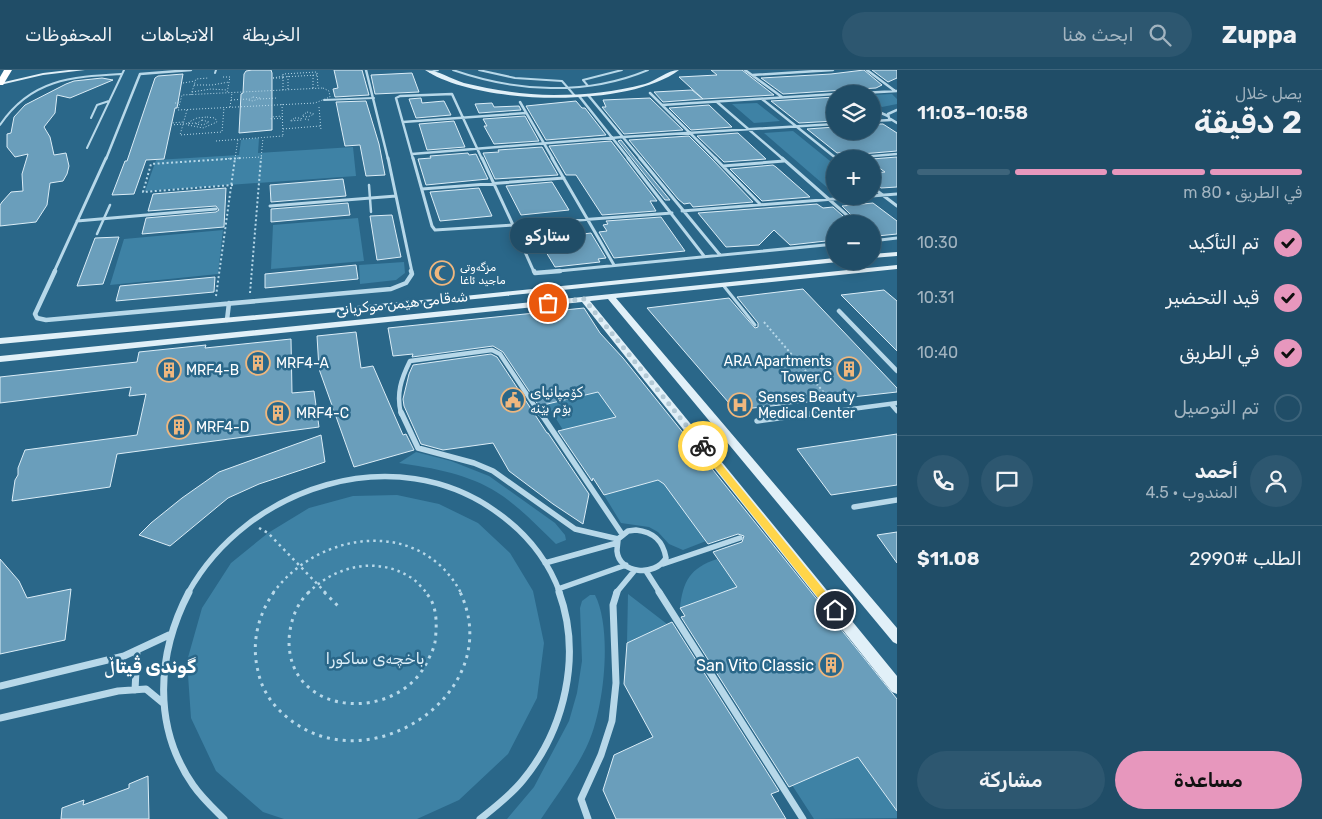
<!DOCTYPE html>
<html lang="ar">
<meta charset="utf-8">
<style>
:root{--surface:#204d67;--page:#2d5770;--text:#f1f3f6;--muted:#a2b4c0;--line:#3d647b;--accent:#e797bd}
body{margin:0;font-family:Rubik,"Noto Naskh Arabic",sans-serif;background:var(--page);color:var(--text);direction:rtl;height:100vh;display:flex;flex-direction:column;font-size:19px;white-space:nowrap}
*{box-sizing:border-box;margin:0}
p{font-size:16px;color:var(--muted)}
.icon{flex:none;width:28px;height:28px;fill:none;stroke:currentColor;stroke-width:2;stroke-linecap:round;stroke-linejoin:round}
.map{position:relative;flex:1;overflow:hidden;direction:ltr}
.drawer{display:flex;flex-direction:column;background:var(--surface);width:425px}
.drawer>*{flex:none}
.buttons{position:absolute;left:826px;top:15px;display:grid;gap:10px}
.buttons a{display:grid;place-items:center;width:55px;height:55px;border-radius:50%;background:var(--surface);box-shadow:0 2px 12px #0003,0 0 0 1px var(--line);font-size:25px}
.pin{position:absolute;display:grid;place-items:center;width:42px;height:42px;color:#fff;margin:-21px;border:2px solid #fff;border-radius:50%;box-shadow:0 1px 5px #0007}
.courier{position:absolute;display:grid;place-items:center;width:50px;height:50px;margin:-25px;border:4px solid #ffd54a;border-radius:50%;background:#fff;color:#222;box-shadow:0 1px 6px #0007}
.bubble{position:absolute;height:35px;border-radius:18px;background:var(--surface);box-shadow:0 2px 12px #0003,0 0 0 1px var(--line);font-size:16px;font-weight:600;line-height:35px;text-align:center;direction:rtl}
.headline em{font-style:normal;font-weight:600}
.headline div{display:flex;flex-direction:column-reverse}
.headline{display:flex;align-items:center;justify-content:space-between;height:85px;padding:0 20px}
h1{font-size:32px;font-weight:600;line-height:38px}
.bar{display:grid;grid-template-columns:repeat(4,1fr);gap:8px 5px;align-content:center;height:60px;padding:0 20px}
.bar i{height:6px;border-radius:4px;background:var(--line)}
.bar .selected{background:var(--accent)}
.bar p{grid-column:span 4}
.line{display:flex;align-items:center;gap:12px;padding:0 20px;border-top:1px solid var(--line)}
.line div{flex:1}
.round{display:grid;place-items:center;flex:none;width:52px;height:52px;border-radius:26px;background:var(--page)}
ol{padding:0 20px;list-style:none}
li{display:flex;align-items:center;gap:15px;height:55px}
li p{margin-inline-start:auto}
li .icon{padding:5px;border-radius:50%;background:var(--accent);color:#111;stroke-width:4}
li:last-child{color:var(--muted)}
li i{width:28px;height:28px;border:2px solid var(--line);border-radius:50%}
.button{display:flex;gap:10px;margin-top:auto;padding:10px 20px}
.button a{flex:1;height:58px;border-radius:30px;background:var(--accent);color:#111;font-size:20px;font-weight:600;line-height:58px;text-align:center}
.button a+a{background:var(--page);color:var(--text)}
header{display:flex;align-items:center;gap:30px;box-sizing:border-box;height:70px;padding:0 25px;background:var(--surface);border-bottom:1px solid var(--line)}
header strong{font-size:24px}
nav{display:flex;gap:28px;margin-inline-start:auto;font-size:18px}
.search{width:350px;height:45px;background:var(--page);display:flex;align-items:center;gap:12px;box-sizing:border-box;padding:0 18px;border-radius:28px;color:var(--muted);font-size:19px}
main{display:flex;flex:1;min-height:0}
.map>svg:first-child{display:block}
</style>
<header>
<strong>Zuppa</strong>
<div class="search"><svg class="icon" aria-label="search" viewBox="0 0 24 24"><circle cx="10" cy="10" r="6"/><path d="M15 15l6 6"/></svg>ابحث هنا</div>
<nav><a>الخريطة</a><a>الاتجاهات</a><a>المحفوظات</a></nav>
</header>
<main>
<section class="drawer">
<div class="headline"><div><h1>2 دقيقة</h1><p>يصل خلال</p></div><em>10:58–11:03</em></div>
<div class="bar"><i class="selected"></i><i class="selected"></i><i class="selected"></i><i></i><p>في الطريق · 80 m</p></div>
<ol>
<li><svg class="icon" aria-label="check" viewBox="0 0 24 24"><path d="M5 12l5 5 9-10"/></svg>تم التأكيد<p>10:30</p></li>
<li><svg class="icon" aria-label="check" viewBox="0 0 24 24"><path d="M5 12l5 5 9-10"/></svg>قيد التحضير<p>10:31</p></li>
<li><svg class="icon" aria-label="check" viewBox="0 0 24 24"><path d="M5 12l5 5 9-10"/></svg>في الطريق<p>10:40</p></li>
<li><i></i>تم التوصيل</li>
</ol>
<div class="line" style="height:90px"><a class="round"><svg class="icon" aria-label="person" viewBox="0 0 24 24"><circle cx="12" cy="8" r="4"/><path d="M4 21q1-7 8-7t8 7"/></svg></a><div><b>أحمد</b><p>المندوب · 4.5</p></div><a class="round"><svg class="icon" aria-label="chat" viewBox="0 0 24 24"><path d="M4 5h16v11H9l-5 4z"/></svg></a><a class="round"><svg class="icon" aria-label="phone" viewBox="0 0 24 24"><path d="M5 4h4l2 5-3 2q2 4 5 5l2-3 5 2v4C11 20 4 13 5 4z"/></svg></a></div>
<div class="line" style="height:65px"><div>الطلب #2990</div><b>$11.08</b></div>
<div class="button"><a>مساعدة</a><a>مشاركة</a></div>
</section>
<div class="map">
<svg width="897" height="749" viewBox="0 0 897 749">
<rect width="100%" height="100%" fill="#2a6789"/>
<path fill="#3e82a5" d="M892 24 897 29V34L882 37 873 33V25Z
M757 33 780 51 754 53 732 34Z
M793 61 835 95V120H830L764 63Z
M259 68 258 83 353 77 356 106 145 121 156 90 239 85 241 70Z
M358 148 364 191 271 199 273 155Z
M223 160 218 204 110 215 124 169Z
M404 192 405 203 396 210 360 214 359 195Z
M597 321 616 347 563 360 547 334Z
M416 382 451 391 489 406 555 453 565 465 566 470 556 474C538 457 520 437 498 423 469 404 433 398 399 393Z
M661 409 706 471 683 480 669 474 658 462 649 457 621 453 604 425Z
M397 425 439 434 478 453 510 483 533 521 544 573 537 628 508 684 459 730 417 749H284L263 742 216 701 191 648 187 591 202 538 231 493 268 463 309 438 353 426Z
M717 489 737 517 680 538C683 511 690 498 717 489Z
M628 524 667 554 627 573Z
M590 525H595C613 560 604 643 586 678 574 703 556 726 541 749H507L534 717 569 651 577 623 582 591 580 538 582 531Z
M858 687 897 741V748L814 749 792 715Z"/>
<path fill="#6a9ebb" stroke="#dbedf7" d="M252 0H271L272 3V60L239 63 241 24 243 23 244 4 246 1Z
M334 0H362L369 25 335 27 333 19 338 18Z
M711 0H742L774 25 703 29 679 7 717 5Z
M864 0 882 15 876 18 783 24 761 8 831 4Z
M872 0H897V8L888 12Z
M412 3 419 22 375 24 371 5Z
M183 4 177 38H175L164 89 146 90 134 124 112 125 125 91H127L155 8 158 6Z
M102 8 113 10 70 28 57 25 55 43 44 57 50 67 54 85 66 83 69 96 67 104 63 111 50 113 47 135 36 152 0 156V135L2 132 11 122 23 121 22 104 28 84 15 87 7 77V64L11 63 14 47 25 35 66 14 74 11Z
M692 20 703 29 663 32 654 22Z
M835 27V51L799 53 771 31Z
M421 28 422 33 444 31 451 45 416 48 409 29Z
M650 28 683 60 624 64 602 37H606L603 30Z
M366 31 379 74 385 105 366 106 360 75 345 76 336 32Z
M576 31 582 38H585L606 65 546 70 526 36Z
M492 33 494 37 519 36 521 40 479 43 475 34Z
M709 35 732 57 691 60 669 38Z
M525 46 539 71 494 74 484 56H487L483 49Z
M454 51 465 77 427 80 419 54Z
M872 54H883L897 63V81L861 84 858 81 837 83 807 59 835 57V61H872Z
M738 63 766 89 724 92 697 66Z
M689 66 712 89 753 132 693 137 690 133 684 134 678 129 629 70Z
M621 70 637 90 670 130H665L618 71Z
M611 71 657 131H650L656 141 602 145 576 105H566L549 76Z
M542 77 558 105 495 109 483 83 499 82 498 80Z
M468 83 469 85 476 84 488 109 426 115 418 89 431 88 430 86Z
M897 87V117L881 118 872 111V103L885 102 872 93V89Z
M773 95 776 97 810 127 762 131 730 99Z
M343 109 346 126 271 132 270 115Z
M552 112 569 140 521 145 506 116Z
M226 118 224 157 142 164 146 148 216 142 219 140 216 136 148 141 153 124Z
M479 118 492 146 440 151 430 122Z
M348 133 350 145 271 152V139Z
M873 133 897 151V164L877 166 872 162V154H860L842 136Z
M817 134 823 138 833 137 852 154H835V170L790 175 774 160 759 175 726 177 698 143Z
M392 145 401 187 377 190 370 146Z
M661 147 685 181 614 188 599 162 607 161 603 155 608 154 606 151Z
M591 163 606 188 598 189 600 192 555 197 540 172 577 167 575 165Z
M119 167 103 214 77 216 95 168Z
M356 195 358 209 265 218V204Z
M215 207 214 222 116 231 120 216Z
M803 219 897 318V322L735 340 647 238 729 228 755 258 758 257V253L737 227Z
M884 220 897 231V281L841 225Z
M584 238 600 263 623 288 897 629V741L858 687 789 717 681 547 685 546 680 538 737 517 713 482 742 472 744 466 738 464 708 474 664 414 658 410 604 425 593 408 592 411 558 361 616 347 598 322 539 336 503 282 493 276 412 287 413 284 393 286 388 258Z
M356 262 361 298 373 296 403 365 406 364 414 380 354 397 319 299 317 266Z
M291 269 292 323 314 321 319 357 117 384 110 417 12 431 15 410 18 405V398L25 380 137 365 146 324 129 326 131 317 0 333V307L137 292 139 282 206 275 205 278Z
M491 284 497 287 547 363H548L589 424 583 454 553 434 509 401 493 373 443 380 421 374 404 336 403 329 409 304 413 295Z
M897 364V415L831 425 797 379Z
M321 365 325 392 259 414 228 428 170 476 139 465 151 453 182 428 219 402Z
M897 462V493L877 465Z
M0 489 19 511 27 528 71 519 65 570 0 584Z
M672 552 779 721 771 724 786 749H616L603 720 614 685 653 667 624 614 627 573Z
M148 706 149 749H61L62 738 84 730 83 735 129 718V714Z"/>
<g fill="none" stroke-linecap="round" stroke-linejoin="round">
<path stroke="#b7d8e9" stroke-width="1" stroke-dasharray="1 2" stroke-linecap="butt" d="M313 5V18
M288 6V19
M223 7H230L227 23
M283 7 317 5
M273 8 283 6
M273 8H283
M183 13 195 11
M194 15H212L229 12
M323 18 329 21 330 27 315 33 178 40 182 25Z
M283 20V4L317 2 318 18
M192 22 211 19 227 20
M191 25 196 9 208 8
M253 27 260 28 253 31 248 30Z
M260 29 277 28
M231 30 248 29
M175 33H180
M282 34 283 67
M230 37 232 23
M319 37 321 60
M187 40 180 65 222 62 224 38
M307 42 314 44 308 47 302 46Z
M207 47 215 48 217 52 203 58 188 55 189 52 197 48Z
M295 48H301L302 50 290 51Z
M271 49 272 47 282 46
M271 49 282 48
M305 49 309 50
M202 50 209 52 203 55 196 54Z
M171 55 196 53
M171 55 172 53 183 52
M283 59 320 56
M216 71 283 66
M222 89 262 87
M235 89 238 69
M261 89 263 68"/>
<path stroke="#b7d8e9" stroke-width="2" stroke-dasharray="2 2.5" stroke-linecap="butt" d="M233 115 143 122 151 94 242 88
M250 223 261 88
M216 226 235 88
M764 252 832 332"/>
<path stroke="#b7d8e9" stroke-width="2.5" stroke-dasharray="2.5 4" stroke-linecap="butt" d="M259 458 268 463 326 523
M273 523C319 460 421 447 461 523
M308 523C335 496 376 486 410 507 416 510 422 518 427 523"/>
<path stroke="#b7d8e9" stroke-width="3" stroke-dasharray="3 5" stroke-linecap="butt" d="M274 522C258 545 251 573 258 601 262 621 273 636 288 648 369 715 508 622 460 522
M309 522C296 534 290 552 289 570 288 649 400 653 428 590 431 584 434 578 435 572 437 556 438 534 425 522
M324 522 338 536"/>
<path stroke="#b7d8e9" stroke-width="2" d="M453 0C516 22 586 26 648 0
M479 0 515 8 562 11 575 26
M430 2 438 0
M215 3 216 0
M588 16 583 10 622 0
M324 30 374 28
M91 48 97 35 109 31
M0 55C31 9 71 7 122 4
M87 78 124 0"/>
<path stroke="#b7d8e9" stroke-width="2.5" d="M369 115 371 142
M97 164 110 135"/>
<path stroke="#b7d8e9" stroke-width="3" d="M723 215 755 255"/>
<path stroke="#b7d8e9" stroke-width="2.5" d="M366 0 388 89
M745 0 782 27
M867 0 895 21
M752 5 833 0
M650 23 716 89
M845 24 897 21
M588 25 641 89
M579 26 629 89
M762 29 837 89
M520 32 553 89
M717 32 783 89
M662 35 835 24
M872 39 888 46
M897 40 888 44 889 48 897 53
M872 51 891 50
M403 52 526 43
M412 84 623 67 835 54
M106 89 140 4 191 0
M413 89 396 28 400 26 452 24 482 89
M838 89 897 84"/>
<path stroke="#b7d8e9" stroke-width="3" d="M388 88 412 202
M413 88 432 156 435 160 513 155
M482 88 513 155
M552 88 614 195
M628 88 704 186
M640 88 720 185
M715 88 760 134
M782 88 857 154
M838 89 847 88
M723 96 784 91
M872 117 897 136
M422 119 564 108
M270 136 396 126
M682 141 897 124
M77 151 216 139
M513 155 534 202
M513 155 672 143
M872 171 897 168
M54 202 106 88
M548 202 835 174"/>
<path stroke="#b7d8e9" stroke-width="4.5" d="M55 201 35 244 37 248 46 250 391 219 406 213 412 204 411 201
M534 201 535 203 560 201
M839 241 897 301
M227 250 229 233
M891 334 897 341
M401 344C396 324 401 309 410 291L492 280 500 284 540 344
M814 344 897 333"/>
<path stroke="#b7d8e9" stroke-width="5.5" d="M401 342 418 378 474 393 493 401 575 459 618 469
M540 342 622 464
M757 351 824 342
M854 437 897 430
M636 460C654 462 663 471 666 488 655 507 619 504 617 481 617 477 618 473 618 469L628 461Z
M545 493 617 473
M663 494 740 468
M646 501 660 523
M558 519 626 495
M188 523C247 416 396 368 498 443 526 463 548 490 560 523
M616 523 635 500"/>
<path stroke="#b7d8e9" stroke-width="7" d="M189 522C157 583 152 656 193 715 202 728 213 738 224 749
M659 522 803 749
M0 616 124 586 169 565
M135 620 137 581
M0 648 118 621 146 619 163 633
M480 749C495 737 511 725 523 710 565 659 582 585 559 522
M588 749 581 729 601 685 612 651 616 613 613 535 617 522"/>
<path fill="#e1f0f8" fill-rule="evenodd" d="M69 0H85L43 5 0 15V13L43 3Z
M425 0C438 0 451 9 464 13 493 20 524 25 554 25 585 25 615 22 645 14 656 11 667 0 679 0 628 39 477 35 425 0Z
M897 182V186L872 188V184Z
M835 188V191L838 192 445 232 0 274V268L445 228Z
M897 195V199L616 228 897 558V574L893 572 608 229 590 231 897 606V624L892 622 582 232 0 292V286Z"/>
<path fill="#fff" fill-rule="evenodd" d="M4 0H12L3 15H0V7Z"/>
</g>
<path fill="#ffd54a" d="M703 373 705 374 838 537V544H831L700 379V374Z"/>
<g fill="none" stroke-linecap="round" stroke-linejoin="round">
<path stroke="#b4cad6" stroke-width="5" stroke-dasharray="0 9" d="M548 233 584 229 703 376"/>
</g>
<defs>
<g id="mosque-ring" transform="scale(1.25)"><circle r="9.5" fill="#2a6789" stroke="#efb77e" stroke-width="1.5"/><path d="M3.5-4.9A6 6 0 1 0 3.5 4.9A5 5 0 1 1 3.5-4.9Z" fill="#efb77e"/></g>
<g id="building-ring" transform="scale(1.25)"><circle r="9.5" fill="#2a6789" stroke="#efb77e" stroke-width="1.5"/><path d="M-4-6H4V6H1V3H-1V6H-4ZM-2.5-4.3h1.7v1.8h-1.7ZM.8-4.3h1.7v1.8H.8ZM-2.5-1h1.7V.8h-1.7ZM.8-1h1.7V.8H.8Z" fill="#efb77e"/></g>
<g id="civic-ring" transform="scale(1.25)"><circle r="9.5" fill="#2a6789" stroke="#efb77e" stroke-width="1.5"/><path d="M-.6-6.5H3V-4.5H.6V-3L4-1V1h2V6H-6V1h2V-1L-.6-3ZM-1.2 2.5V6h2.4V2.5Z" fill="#efb77e"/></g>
<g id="hospital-ring" transform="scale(1.25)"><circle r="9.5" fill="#2a6789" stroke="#efb77e" stroke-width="1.5"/><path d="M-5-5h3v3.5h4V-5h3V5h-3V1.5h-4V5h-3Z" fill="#efb77e"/></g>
</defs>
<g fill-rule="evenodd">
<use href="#mosque-ring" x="442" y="203"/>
<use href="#building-ring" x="258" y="293"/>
<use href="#building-ring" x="849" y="299"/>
<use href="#building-ring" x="169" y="300"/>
<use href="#civic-ring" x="513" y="330"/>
<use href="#hospital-ring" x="740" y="335"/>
<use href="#building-ring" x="278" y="343"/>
<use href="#building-ring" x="179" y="357"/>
<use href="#building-ring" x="831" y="595"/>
</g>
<g text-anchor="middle" stroke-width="5" stroke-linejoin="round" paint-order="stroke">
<g font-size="11" fill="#fff" stroke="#2a6789" text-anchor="start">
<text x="460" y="201">مزگەوتی<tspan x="460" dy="13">ماجید ئاغا</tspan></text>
</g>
<g font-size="14" fill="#fff" stroke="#2a6789">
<text transform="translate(402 233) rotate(-6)" y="5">شەقامی هێمن موکریانی</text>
</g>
<g font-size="14" fill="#fff" stroke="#2a6789" text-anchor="start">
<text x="832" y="296" text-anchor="end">ARA Apartments<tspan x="832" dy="16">Tower C</tspan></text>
<text x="276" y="298">MRF4-A</text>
<text x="186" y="305">MRF4-B</text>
<text x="530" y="327">کۆمپانیای<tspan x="530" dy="16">بۆم بێنە</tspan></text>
<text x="758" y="332">Senses Beauty<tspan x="758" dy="16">Medical Center</tspan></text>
<text x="296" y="348">MRF4-C</text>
<text x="196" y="362">MRF4-D</text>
</g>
<g font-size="16" fill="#dbedf7" stroke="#2a6789">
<text x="375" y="594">باخچەی ساکورا</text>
</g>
<g font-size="16" fill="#fff" stroke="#2a6789" text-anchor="end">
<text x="814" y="601">San Vito Classic</text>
</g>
<g font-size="18" font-weight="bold" fill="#fff" stroke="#2a6789">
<text x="150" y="603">گوندی ڤیتاڵ</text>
</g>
</g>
</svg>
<div class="buttons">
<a><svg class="icon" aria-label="layers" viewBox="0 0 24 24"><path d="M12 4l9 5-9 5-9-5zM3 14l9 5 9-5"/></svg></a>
<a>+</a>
<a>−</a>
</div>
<div class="pin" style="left:548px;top:233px;background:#ea580c"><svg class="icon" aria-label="bag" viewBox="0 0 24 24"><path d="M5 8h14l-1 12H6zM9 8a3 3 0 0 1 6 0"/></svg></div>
<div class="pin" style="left:835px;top:540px;background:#1f2937"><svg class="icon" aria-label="home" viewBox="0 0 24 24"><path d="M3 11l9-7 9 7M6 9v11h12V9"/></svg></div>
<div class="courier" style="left:703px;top:376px"><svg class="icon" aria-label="bike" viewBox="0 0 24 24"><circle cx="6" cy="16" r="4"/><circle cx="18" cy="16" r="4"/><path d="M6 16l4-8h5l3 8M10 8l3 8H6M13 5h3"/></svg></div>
<div class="bubble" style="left:510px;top:148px;width:75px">ستاركو</div>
</div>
</main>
